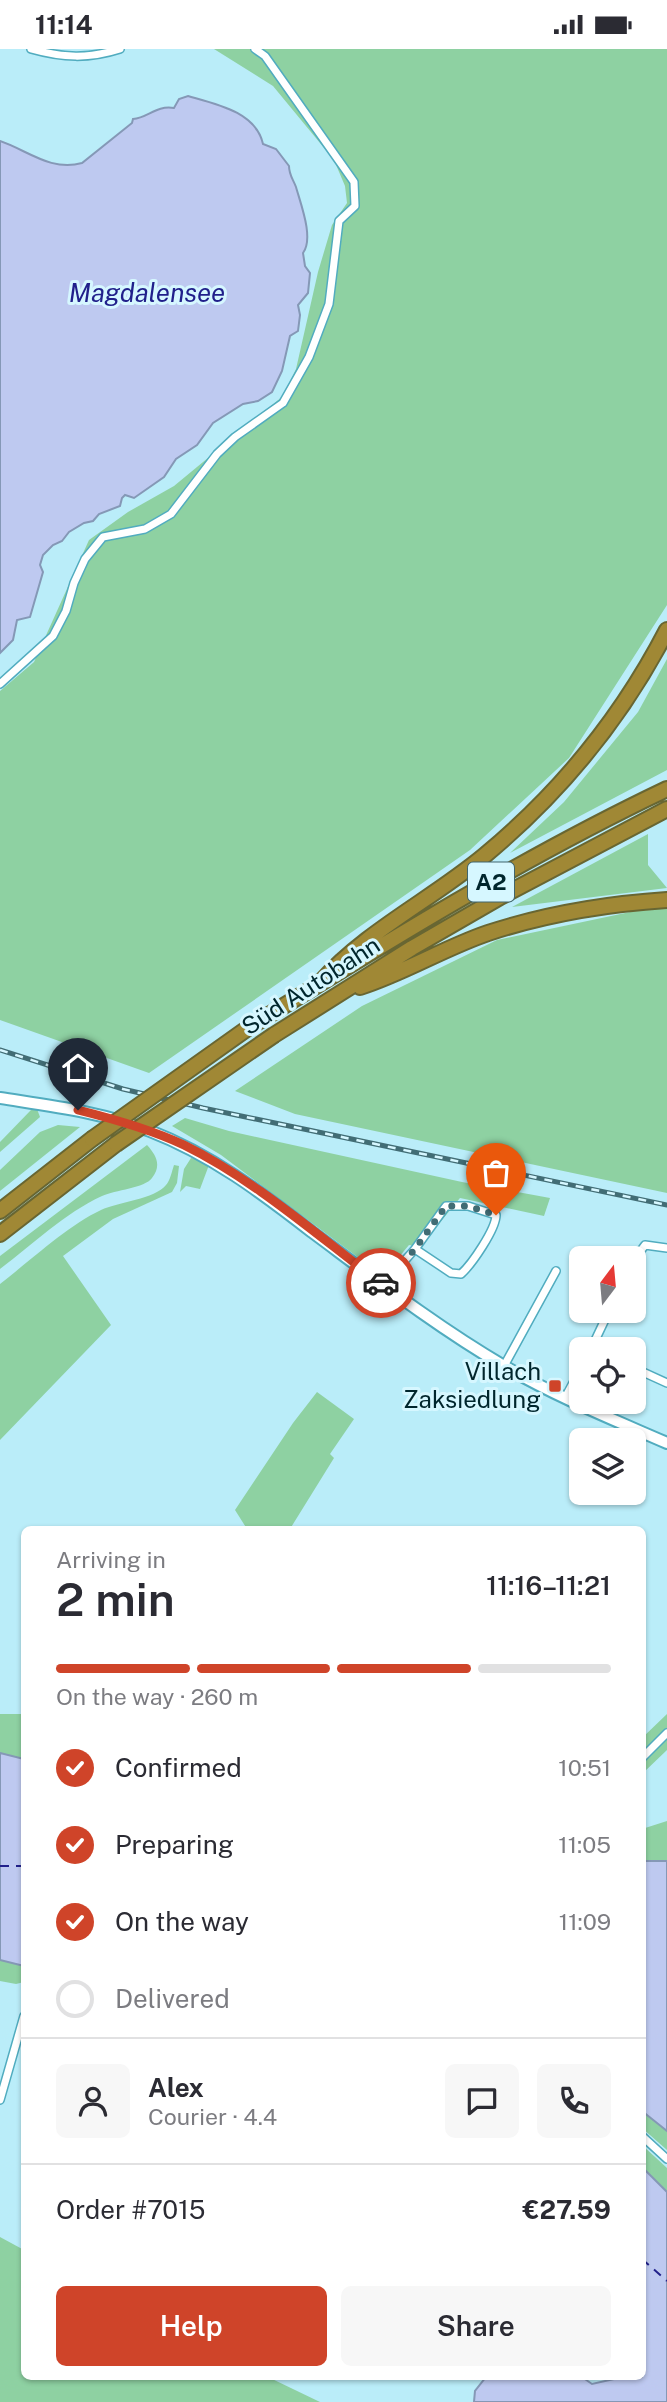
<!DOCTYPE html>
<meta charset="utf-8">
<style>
:root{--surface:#fff;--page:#f7f7f7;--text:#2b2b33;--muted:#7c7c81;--line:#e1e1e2;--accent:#cf4429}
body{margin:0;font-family:"Public Sans",sans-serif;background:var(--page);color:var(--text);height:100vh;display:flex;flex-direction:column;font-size:26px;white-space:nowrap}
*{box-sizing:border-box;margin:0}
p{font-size:23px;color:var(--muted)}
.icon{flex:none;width:38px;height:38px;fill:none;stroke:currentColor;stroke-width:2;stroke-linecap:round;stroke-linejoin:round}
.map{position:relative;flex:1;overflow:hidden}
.sheet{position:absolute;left:21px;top:1477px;width:625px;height:854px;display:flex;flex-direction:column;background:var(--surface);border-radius:10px;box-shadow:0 2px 5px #0004}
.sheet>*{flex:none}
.needle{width:46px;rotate:16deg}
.fabs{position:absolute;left:569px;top:1197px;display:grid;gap:14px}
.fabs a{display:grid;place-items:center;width:77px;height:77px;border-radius:10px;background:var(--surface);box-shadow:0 2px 5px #0004;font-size:35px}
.pin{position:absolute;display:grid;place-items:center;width:60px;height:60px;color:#fff;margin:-72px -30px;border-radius:50% 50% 50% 0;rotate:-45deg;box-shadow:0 0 7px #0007}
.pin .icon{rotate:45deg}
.courier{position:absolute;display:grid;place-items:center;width:70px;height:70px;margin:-35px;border:5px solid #cf4429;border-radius:50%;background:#fff;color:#222;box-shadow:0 2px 9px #0007}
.head em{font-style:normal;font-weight:600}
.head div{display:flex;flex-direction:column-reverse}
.head{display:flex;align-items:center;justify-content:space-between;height:119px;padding:0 35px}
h1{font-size:46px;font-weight:600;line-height:52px}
.bar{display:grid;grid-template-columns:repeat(4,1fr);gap:10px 7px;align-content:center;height:84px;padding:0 35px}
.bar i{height:9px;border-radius:5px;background:var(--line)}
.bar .active{background:var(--accent)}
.bar p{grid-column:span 4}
.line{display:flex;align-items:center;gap:18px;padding:0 35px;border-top:2px solid var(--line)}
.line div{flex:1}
.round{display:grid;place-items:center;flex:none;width:74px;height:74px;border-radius:10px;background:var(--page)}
ol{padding:0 35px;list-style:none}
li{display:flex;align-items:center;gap:21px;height:77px}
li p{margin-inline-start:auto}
li .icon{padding:7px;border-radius:50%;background:var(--accent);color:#fff;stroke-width:4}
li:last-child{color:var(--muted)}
li i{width:38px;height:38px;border:4px solid var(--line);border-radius:50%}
.primary-button{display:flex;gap:14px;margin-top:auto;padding:14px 35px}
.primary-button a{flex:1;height:80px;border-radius:10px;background:var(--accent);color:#fff;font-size:28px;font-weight:600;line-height:80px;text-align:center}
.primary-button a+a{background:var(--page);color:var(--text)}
.status{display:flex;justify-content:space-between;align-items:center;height:49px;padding:0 35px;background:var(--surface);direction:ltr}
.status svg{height:19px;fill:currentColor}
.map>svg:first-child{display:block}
</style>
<div class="status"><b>11:14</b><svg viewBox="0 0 49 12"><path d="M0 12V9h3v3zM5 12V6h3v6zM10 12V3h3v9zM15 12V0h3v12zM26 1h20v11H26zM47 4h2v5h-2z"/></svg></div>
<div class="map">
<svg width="667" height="2353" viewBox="0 0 667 2353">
<rect width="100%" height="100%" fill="#baedf9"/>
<path fill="#8ed1a2" d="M214 0H667V556L569 709 470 801 149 1024 0 971V642L34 613 89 491 128 463 174 437 283 347 296 320 318 223 332 176 347 154 345 137 334 111 273 37Z
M667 610V721L510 804 564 753 638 663Z
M648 785V816L667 839 512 858Z
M649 859 667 860V1144L295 1065 235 1042 362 957 497 891Z
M37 1060 40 1068 0 1103V1093L31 1061Z
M185 1069 229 1082 462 1133 550 1149 544 1167 460 1149 420 1198 409 1196 383 1227 221 1106 172 1077Z
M58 1076 80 1078 0 1142V1121L40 1083Z
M147 1096C156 1106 162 1116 152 1129 145 1139 115 1141 102 1147 65 1164 33 1195 0 1220V1207Z
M191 1109 199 1110 209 1116 200 1140 186 1137 180 1143 184 1120Z
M174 1116 179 1117 177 1134 172 1143 113 1170 63 1207 111 1276 0 1391V1235C30 1212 67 1177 101 1161 118 1153 155 1150 166 1136 170 1132 172 1122 174 1116Z
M317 1343 354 1370 330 1405 334 1409 290 1480H247L235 1461 293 1374Z
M0 1665H24V1710L0 1704Z
M667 1665V1701L642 1725V1689Z
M667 1772V1812H642V1780Z
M0 1911 24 1917V1933L16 1935 0 1932Z
M642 2062 667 2082V2101L642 2079Z
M642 2096 667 2119V2143L642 2118Z
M0 2188 24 2201V2328H268L320 2353H0Z"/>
<path fill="#bec9f0" stroke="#8598b6" stroke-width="2" d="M188 47C216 55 256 63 263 95L276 100 289 117C289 126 293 130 296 138 301 156 314 189 303 204L305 217 310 224 308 244 298 256 300 266 298 282 290 287 282 322 272 343 258 352 243 355 213 374 197 396 176 410 164 428 134 449 125 446 122 449 120 457 99 465 93 472 84 474 69 483 62 492 53 496 43 506 40 516 43 523 30 568 17 571 13 591 0 604V92C27 101 51 123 82 114L132 74 133 70C148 69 156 56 174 59L179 50Z
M0 1704 24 1710V1917L0 1911Z
M642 1812H667V2082L642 2062Z
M642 2118 667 2143V2353H474L475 2342 486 2328H582L592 2335 623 2328H642Z"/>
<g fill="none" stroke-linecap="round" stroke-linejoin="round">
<path stroke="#21208b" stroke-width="2" stroke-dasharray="9 7" stroke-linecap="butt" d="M0 1817H24
M642 2210 667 2232"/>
<g stroke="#51acbf" stroke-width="10">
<path id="street" d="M31 0C63 9 89 10 120 0
M0 635 53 587 66 562 74 534 85 510 103 488 145 480 171 465 217 405 235 388 283 354 309 308 329 255 339 172 355 157 354 133 265 7 255 0
M634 1211 645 1196 667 1199
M386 1238 391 1227 415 1200 451 1224 461 1225C472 1215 496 1180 496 1166L468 1157H446L415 1200
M591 1300 609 1262
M504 1317 556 1222
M634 1319 667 1334
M565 1349 581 1319
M642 1709 667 1684
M0 2051 24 1967
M642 2087 667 2110"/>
</g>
<g stroke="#51acbf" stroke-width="14">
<path id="secondary" d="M0 1049C51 1057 102 1063 150 1082 210 1105 262 1144 312 1183 374 1229 437 1278 504 1317 555 1347 612 1370 667 1394"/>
</g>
<g stroke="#686632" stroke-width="18">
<path id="highway" d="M320 934C366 882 431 851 484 807 560 744 622 668 667 581
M360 938C404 924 444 899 488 884 546 865 606 855 667 851
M248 979C385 894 522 809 667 740
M274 986 412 899 502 847 667 760
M0 1162 92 1090
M0 1185 116 1095"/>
</g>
<use href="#street" stroke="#fff" stroke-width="7"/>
<use href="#secondary" stroke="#fff" stroke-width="10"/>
<use href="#highway" stroke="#a08835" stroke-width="14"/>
<g stroke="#426d75" stroke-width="5">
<path id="rail" d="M0 1001 123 1040 203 1059 667 1156"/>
</g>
<use href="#rail" stroke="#d6f7ff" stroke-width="2.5" stroke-dasharray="8" stroke-linecap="butt"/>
<g stroke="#686632" stroke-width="18" stroke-linecap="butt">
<path id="highway-bridge" d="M92 1090 248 979
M116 1095 274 986"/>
</g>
<use href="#highway-bridge" stroke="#a08835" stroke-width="14"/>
</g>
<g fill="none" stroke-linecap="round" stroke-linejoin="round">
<path stroke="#416c74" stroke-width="7" stroke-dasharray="0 12.6" d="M381 1234 386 1238 391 1227 415 1200 446 1157H468L496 1166"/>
<path stroke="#cf4429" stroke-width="9" d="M78 1061C114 1070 150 1080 184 1096 255 1131 318 1187 381 1234"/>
</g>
<rect fill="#cf4429" stroke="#d6f7ff" stroke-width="2.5" x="548" y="1330" width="14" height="14" rx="3.5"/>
<g text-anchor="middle" stroke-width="6" stroke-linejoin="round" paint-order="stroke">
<rect fill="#d6f7ff" stroke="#40656c" stroke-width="2" x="468" y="813.5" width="46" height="39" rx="5"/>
<g font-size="23" font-weight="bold" fill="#00262d">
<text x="491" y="841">A2</text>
</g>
<g font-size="24" fill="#00262d" stroke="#d6f7ff">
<text transform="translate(311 937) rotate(-33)" y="8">Süd Autobahn</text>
</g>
<g font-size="24" fill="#00262d" stroke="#d6f7ff" text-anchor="end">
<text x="541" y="1331">Villach<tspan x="541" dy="28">Zaksiedlung</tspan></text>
</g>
<g font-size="26" font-style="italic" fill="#21208b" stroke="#d6f7ff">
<text x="147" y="253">Magdalensee</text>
</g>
</g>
</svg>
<div class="fabs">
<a><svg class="needle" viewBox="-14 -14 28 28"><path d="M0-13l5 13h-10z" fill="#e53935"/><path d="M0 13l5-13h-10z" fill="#7c7c81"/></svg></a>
<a><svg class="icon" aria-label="locate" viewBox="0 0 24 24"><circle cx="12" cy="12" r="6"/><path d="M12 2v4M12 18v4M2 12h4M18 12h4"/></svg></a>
<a><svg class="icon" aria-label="layers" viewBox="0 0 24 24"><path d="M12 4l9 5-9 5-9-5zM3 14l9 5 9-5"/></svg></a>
</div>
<div class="pin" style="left:496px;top:1166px;background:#ea580c"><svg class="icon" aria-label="bag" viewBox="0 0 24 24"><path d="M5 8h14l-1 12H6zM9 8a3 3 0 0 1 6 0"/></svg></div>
<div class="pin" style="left:78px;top:1061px;background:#1f2937"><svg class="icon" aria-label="home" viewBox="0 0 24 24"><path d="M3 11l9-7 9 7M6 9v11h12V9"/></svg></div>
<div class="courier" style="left:381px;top:1234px"><svg class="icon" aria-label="car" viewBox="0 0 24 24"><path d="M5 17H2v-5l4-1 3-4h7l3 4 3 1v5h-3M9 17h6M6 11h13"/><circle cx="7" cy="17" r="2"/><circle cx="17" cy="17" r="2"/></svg></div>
<section class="sheet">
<div class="head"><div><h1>2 min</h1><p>Arriving in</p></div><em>11:16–11:21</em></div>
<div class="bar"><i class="active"></i><i class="active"></i><i class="active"></i><i></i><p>On the way · 260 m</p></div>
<ol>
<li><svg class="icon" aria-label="check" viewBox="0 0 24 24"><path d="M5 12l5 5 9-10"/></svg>Confirmed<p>10:51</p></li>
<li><svg class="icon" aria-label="check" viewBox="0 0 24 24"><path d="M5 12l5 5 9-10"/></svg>Preparing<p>11:05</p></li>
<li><svg class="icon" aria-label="check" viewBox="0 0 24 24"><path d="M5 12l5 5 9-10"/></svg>On the way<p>11:09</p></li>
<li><i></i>Delivered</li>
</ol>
<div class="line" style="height:126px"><a class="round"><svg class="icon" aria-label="person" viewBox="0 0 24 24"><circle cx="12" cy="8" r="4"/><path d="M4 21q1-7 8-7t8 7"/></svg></a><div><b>Alex</b><p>Courier · 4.4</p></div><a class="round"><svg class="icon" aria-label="chat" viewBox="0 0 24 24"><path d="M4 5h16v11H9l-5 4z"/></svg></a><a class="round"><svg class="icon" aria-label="phone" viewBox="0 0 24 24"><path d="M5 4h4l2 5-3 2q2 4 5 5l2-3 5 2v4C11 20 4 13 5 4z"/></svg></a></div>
<div class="line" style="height:91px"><div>Order #7015</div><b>€27.59</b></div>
<div class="primary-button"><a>Help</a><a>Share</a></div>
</section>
</div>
